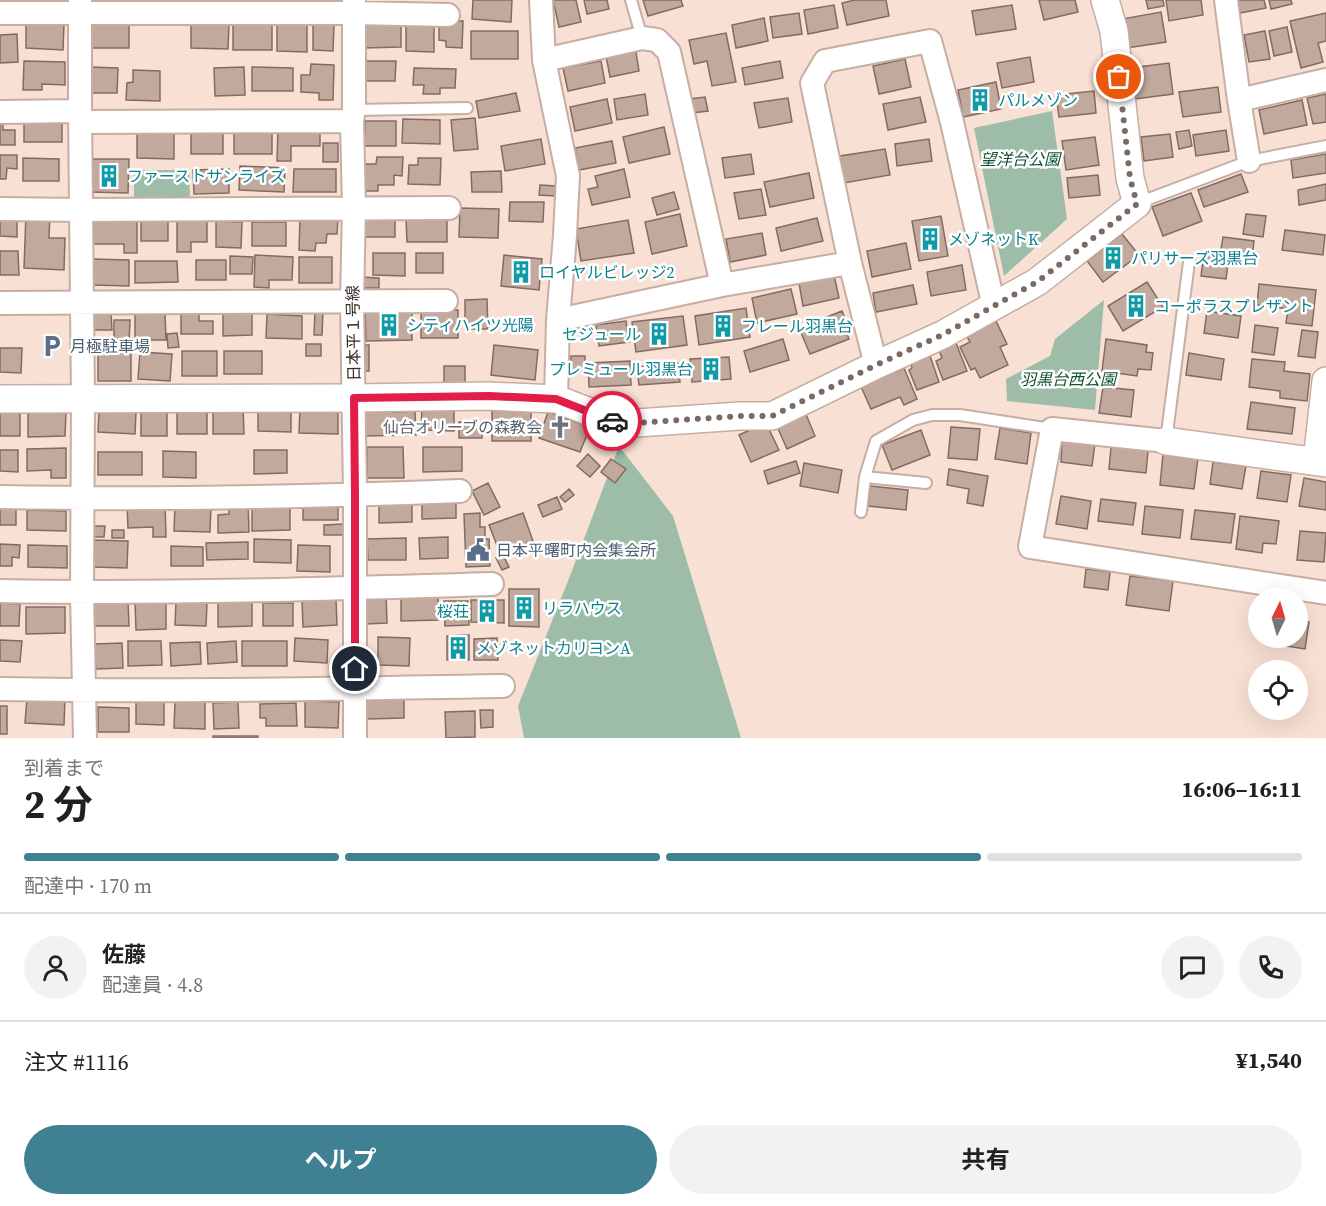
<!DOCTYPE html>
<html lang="ja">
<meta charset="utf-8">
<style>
:root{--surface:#fff;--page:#f2f2f2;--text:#202124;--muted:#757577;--line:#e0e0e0;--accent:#408093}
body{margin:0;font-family:"Source Serif 4","Noto Sans JP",serif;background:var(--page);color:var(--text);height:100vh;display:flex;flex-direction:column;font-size:22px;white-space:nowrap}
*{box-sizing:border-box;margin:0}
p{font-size:20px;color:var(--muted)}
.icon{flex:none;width:33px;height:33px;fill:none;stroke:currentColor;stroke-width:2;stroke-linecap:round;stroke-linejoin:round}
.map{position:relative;height:738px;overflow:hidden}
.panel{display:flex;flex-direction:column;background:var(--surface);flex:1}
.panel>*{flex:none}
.needle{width:39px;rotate:5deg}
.controls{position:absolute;left:1248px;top:588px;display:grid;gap:12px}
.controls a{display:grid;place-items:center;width:60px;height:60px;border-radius:50%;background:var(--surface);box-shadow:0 6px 24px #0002;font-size:30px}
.pin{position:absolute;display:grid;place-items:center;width:51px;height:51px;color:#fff;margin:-26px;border:3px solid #fff;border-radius:50%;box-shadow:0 2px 6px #0007}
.courier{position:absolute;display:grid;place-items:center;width:60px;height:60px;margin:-30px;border:4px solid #e11d48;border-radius:50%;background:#fff;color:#222;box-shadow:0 2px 8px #0007}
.summary em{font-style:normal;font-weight:700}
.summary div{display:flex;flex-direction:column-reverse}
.summary{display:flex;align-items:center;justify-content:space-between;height:102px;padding:0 24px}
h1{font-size:39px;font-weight:700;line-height:45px}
.bar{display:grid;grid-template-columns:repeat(4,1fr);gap:9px 6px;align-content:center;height:72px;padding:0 24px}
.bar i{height:8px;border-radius:4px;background:var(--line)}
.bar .active{background:var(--accent)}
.bar p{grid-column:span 4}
.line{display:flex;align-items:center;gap:15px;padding:0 24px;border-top:2px solid var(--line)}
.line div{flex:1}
.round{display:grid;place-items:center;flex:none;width:63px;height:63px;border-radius:32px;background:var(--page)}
.cta{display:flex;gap:12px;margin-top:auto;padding:12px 24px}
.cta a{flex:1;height:69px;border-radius:36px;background:var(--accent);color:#fff;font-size:24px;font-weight:700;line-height:69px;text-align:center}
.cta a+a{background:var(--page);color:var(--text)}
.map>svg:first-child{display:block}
</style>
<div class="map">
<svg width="1326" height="738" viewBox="0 0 1326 738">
<rect width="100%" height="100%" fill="#f9e0d4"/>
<path fill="#9dbda8" d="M1052 111 1067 219 1004 276 974 128Z
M134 170H189L190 200 134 201Z
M1104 300 1095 410 1007 401 1006 379 1050 356 1055 339Z
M619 446 673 516 741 738H524L518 706 570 576Z"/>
<path fill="#c1a99e" stroke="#826c61" stroke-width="1.5" d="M473 0H512L511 22 472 19Z
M553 0H576L581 22 559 27Z
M584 0H607L609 9 587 14Z
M643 0H681L683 6 648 16Z
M855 0H886L889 16 847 25 842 3Z
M1039 0H1075L1078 12 1044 20Z
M1146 0H1163L1164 6 1148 9Z
M1166 0H1201L1203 15 1169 21Z
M1238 0H1264L1266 8 1240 13Z
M1269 0H1291L1292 4 1271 9Z
M834 5 838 28 808 34 804 10Z
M1012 5 1016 29 976 35 972 11Z
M1161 12 1166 42 1127 48 1122 19Z
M799 13 802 34 773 38 770 17Z
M1326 13V41L1318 43 1323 62 1301 68 1290 21Z
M764 18 768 41 736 48 732 25Z
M363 20H401V47L363 48Z
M439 20 463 21 462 48 446 47V41L439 40Z
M191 22 229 23 228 49 191 48Z
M277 22 307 23V52L277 51Z
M26 23 64 24 63 50 26 48Z
M406 23H434V52L406 51Z
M91 24H129V48H91Z
M313 24 334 25 333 51 313 50Z
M233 25H272V50H233Z
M1287 27 1292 52 1274 56 1269 31Z
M471 31H518V59H471Z
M1265 31 1270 59 1249 62 1244 35Z
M726 33 736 82 712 86 707 61 694 64 689 40Z
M17 34 18 62 0 63V35Z
M636 52 639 71 610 77 606 56Z
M1030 57 1034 82 1002 88 997 63Z
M905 59 911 87 879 94 873 66Z
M24 61 65 62V85L42 84V90H23Z
M361 61H396L395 81H361Z
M601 61 605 83 568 91 563 68Z
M780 61 783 78 745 85 742 68Z
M1169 63 1173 94 1135 99 1131 68Z
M311 64 334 65 333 100H319V93L301 92V75H310Z
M90 67 118 68 117 93H90Z
M244 67 245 95 215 96 214 68Z
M252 67 293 68V91H252Z
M414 68 456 69 455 88H440V94H423L424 85H413Z
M133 70 160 71V101L126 100 127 83 133 82Z
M996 82 1001 109 963 117 958 90Z
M1218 87 1221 112 1183 117 1179 92Z
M1094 91 1096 113 1059 117 1056 95Z
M516 93 520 111 479 118 476 101Z
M645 94 648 115 617 120 614 99Z
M1326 94V122L1313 124 1307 98Z
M705 97 708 111 692 113 690 99Z
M920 97 926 122 888 130 883 104Z
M788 98 792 122 759 128 754 103Z
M607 99 612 123 575 131 570 107Z
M1302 100 1307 125 1264 134 1259 110Z
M475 118 478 149 454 151 451 120Z
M24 119H62V142H24Z
M403 119 440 120V144L402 143Z
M365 121H396V146H364Z
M0 122H3V130H15V145H0Z
M278 127H320V146H291V161H277Z
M664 127 670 154 629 163 623 137Z
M234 128H272V154H234Z
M1189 130 1192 146 1179 149 1176 132Z
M1226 130 1229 151 1196 156 1193 135Z
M137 131H174V159L137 158Z
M191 132H223V154H191Z
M1170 134 1173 157 1144 161 1141 137Z
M1095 137 1099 165 1066 170 1062 141Z
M541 139 545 164 505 171 501 146Z
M929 139 932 161 897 166 895 144Z
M612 141 616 163 579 170 575 148Z
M323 143H338V162H323Z
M885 149 890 175 844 183 840 156Z
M751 154 754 174 725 178 722 158Z
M1326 154V173L1293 178 1291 160Z
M0 155H17V169L7 168 6 179H0Z
M377 157H403L402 176 394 175V185H378V191H362L363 164H376Z
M23 158 59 159V181H23Z
M418 158H441L440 185 408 184 409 165H418Z
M90 159H129L128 193 90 192Z
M240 166 285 168 284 192 239 190Z
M229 169V193L194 194 193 170Z
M294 169H336V192H293Z
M624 169 630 197 592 205 588 189 598 187 595 176Z
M501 171 502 192H472L471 172Z
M809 173 814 198 770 207 764 182Z
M1241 174 1248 192 1204 207 1198 190Z
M1098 175 1100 195 1069 198 1067 178Z
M1326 184V200L1299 205 1298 190Z
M540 185 556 186 555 196 539 195Z
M761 189 766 215 739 219 734 193Z
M674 192 679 209 657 215 652 198Z
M1191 193 1202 221 1163 236 1152 207Z
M510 202H544L543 222 509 221Z
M460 208 499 209 498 238 459 237Z
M26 213 50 214 49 238H65L64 270 24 268Z
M680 214 687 246 652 254 645 222Z
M1246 214 1266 216 1263 237 1243 234Z
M0 216 17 217V237L0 236Z
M941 216 948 256 919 261 912 221Z
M91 217 137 218V253H124V244H91Z
M141 217H168V241H141Z
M177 217H207V242H191V252H177Z
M447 217V242H407L406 218Z
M300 218H338L337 234H327L326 243H316L315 251 299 250Z
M363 218H395V237H363Z
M817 218 823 241 781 251 776 228Z
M628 220 634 253 581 261 576 229Z
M216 221 242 222 241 248 216 247Z
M252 222H286V246H252Z
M1285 230 1325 235 1323 255 1282 250Z
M762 233 766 255 730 262 726 239Z
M1122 234 1139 255 1103 282 1087 261Z
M1223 237 1254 241 1252 259 1229 256 1226 279 1201 276 1204 253 1220 255Z
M906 243 911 269 872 277 867 251Z
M0 251H18L19 275H0Z
M373 253H405V276L373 275Z
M416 253H443V273H416Z
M255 255 293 257 292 280H269V288L254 287Z
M504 255 542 259 539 290 501 286Z
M230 256 253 257 252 274H230Z
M299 257H332V283H299Z
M93 259 129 260V286L93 285Z
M196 260H226V280H196Z
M135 261H177L178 282 135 283Z
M962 265 966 290 931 296 927 272Z
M834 275 839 298 803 306 799 283Z
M361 277 379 278V288H361Z
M1147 282 1163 307 1123 331 1108 306Z
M1259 284 1316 290 1312 326 1286 323 1288 309 1257 305Z
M913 285 917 304 876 312 873 293Z
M791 289 797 314 757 323 752 298Z
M487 299 488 329H465V300Z
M746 308 750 337 699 345 695 316Z
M315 310 323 311 322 335H314Z
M365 310H412V340L366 341Z
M421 310H458V338H421Z
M181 311H199V321H213V334H181Z
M842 311 847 323 843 324 849 339 810 354 799 328Z
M1207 311 1241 316 1238 338 1204 333Z
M89 312H111L112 330H90Z
M135 312H165L166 340H135Z
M252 313V335L223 336V314Z
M267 314 302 316V339L266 338Z
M683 316 687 345 636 352 632 322Z
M114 320H130L129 343H114Z
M626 321 629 342 599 346 596 325Z
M996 321 1007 344 1000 347 1008 365 980 378 975 368 971 370 960 347 970 342 966 335Z
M1255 325 1278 328 1274 355 1252 352Z
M1302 330 1318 332 1315 358 1298 356Z
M177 333 179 347 168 348 167 334Z
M954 338 967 371 943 380 936 361 942 358 937 345Z
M783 339 789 360 750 372 744 351Z
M1106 339 1147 345 1146 352 1153 353 1151 370 1138 369 1137 376 1102 371Z
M306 344H321V356H306Z
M365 345H369V371H365Z
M494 345 538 350 535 380 491 375Z
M0 348H22L21 373 0 372Z
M182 351H217V376H182Z
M224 351H262V374H224Z
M140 352 172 354 170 381 138 379Z
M98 353H131V381H98Z
M929 353 939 382 917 390 909 370 912 368 910 359Z
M1189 353 1224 359 1221 380 1186 375Z
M571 356H585V371H571Z
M729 357 731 379 692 382 690 359Z
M1252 359 1285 362 1284 371 1310 374 1307 401 1280 398V391L1249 387Z
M630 361 631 385 589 387 588 363Z
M678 363 680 382 639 385 637 367Z
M444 366H465V385H444Z
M893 366 896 372 904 368 917 399 904 405 900 397 871 409 858 380Z
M1103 387 1134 390 1131 417 1099 413Z
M1251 402 1295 408 1292 434 1247 429Z
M243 406 244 434H213V407Z
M394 406V412L415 411 416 435 363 436V407Z
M422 406 454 407V431L421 430Z
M300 407 338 408V434L299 433Z
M177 408H207V434H177Z
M141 410H167V436H141Z
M258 410H291V432L258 431Z
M492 410H531V441H492Z
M99 411 136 412 135 434 98 432Z
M28 412H66L65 436 28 437Z
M548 412 590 427 580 452 539 438Z
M805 412 815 436 787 449 776 424Z
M0 413H20V436H0Z
M459 422H482V438H459Z
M766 423 779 450 751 462 739 435Z
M951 427 980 429 977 460 948 458Z
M1000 428 1031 433 1027 464 995 459Z
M921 430 930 455 892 470 882 445Z
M1062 441 1095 443 1092 466 1061 462Z
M367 447H403L404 478H367Z
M423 447H462V471L423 472Z
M1111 447 1148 451 1146 473 1109 469Z
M66 448V478H51V470L27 471V449Z
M0 450H18V472L0 471Z
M254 450H287V473L254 474Z
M163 451 196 452V478L163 477Z
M98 452H142V475H98Z
M588 454 600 466 590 477 577 466Z
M1163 454 1198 458 1194 489 1160 485Z
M611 459 626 469 615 483 601 472Z
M796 461 800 473 768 484 764 471Z
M1213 462 1246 466 1242 489 1210 484Z
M804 463 842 470 838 493 800 486Z
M949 469 988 476 983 506 967 503 969 489 947 485Z
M1261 471 1291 475 1287 502 1257 498Z
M1304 478 1326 482V510L1299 506Z
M488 483 500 507 484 515 472 491Z
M870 486 908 490 906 510 868 506Z
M569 489 574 495 565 502 560 497Z
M1061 496 1091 501 1087 529 1056 524Z
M557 497 562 509 543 517 538 505Z
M456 499V518L422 519V500Z
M1101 499 1136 503 1133 525 1098 521Z
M303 500H338V520H303Z
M412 501V522L379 523V502Z
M229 502H248L249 532 218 533V515L229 514Z
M165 504 166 537H153V527L128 528 127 505Z
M0 505H16V525H0Z
M175 505H211L210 532 174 531Z
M1145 506 1183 510 1180 538 1142 534Z
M290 507V530L252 531V508Z
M27 510 66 511V531L27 530Z
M1195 510 1235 514 1231 543 1191 539Z
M480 513V527H485V539H489L490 566 466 567 464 514Z
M523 513 533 541 500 553 489 525Z
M1240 516 1279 521 1276 544 1263 543 1262 553 1236 549Z
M343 524V535H324V525Z
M93 526H105L104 537H93Z
M112 530H124V538H112Z
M1300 531 1326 533 1324 562 1297 560Z
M448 537V558L420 559 419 538Z
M406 538V560H368L367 539Z
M254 539 291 540V563L254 562Z
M92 540 128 541 127 568 92 567Z
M248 542V559L207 560 206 543Z
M0 544 20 545 19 558 12 557V566H0Z
M28 545 67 546V568L28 567Z
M298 545 330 546V572L297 571Z
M171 546 203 547V566H171Z
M503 555 509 567 502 570 496 558Z
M1086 569 1110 572 1108 590 1084 587Z
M1130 576 1173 581 1169 611 1126 605Z
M509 589H539V627L509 626Z
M386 593 387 623 366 624 365 594Z
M438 595 439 620 401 621V596Z
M336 600 337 625 303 627 302 601Z
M471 600H504V623L471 622Z
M128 601 129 626H94V602Z
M218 601H252V626L218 627Z
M444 601H468L469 625 445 626Z
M176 602 207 603 206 626 175 625Z
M0 603 20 604 19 626H0Z
M135 603H166V629L136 630Z
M263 603H293V626H263Z
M26 607H65V633L26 634Z
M1298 620 1309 622 1305 649 1267 643 1268 638H1298Z
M469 635V660H447V636Z
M378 637 410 638 409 666 378 665Z
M295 638 328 640 327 663 294 661Z
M497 638 498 660H474V639Z
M0 640 22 641 20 662 0 661Z
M128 641H161L162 665 128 666Z
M236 641 237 662 208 664 207 643Z
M242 641H287V666H242Z
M200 642 201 664 171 666 170 643Z
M122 643 123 668 96 669 94 644Z
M404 694V718L367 719 366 695Z
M27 698 65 700 64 725 25 723Z
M136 700 164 701V725L136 724Z
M305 701 339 702 338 728 305 727Z
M175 702H205V729L174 728Z
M238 702 239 728 214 729 213 703Z
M296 703 297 726H266V718H260V704Z
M0 706H7V734H0Z
M98 707 129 708V732H98Z
M480 710H493V727L481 728Z
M475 711V737L446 738 445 712Z
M213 736H258V738H213Z"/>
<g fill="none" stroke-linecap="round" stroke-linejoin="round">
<g stroke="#c6aea3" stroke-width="14">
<path id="service" d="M631 0 642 38
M354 110 467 108
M1138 203 1249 161 1326 146
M1166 441 1189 262
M865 477 926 483
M861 512 865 477 876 441 913 420 932 415H960L1052 429"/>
</g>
<g stroke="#c6aea3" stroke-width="26">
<path id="minor" d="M80 0V111L83 399 82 593 85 738
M354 0V110L352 121 354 208 352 301 355 495V738
M541 0 544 60 568 176 565 235 558 320 556 399
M1226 0 1239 100 1249 161
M0 13H354L448 15
M544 60 642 38 657 40 669 52 722 285
M1239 100 1326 80
M0 112 80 111
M80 122 352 121
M0 209 81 210 449 208
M0 303 446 301
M558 320 722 285 850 263
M876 365 850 263 812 83 825 61 930 41 952 122 994 307
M1166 441 1052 429 1030 547 1326 593
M0 497C153 500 307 497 460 491
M0 591C164 594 328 589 492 584
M0 689C168 692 335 689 503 686"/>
</g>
<g stroke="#c6aea3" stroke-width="30">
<path id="tertiary" d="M0 399 354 398 488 396 556 399 622 424 740 416H772L876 365 942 335 1037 282 1137 204 1130 178 1114 31 1105 0
M1166 441 1326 463
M1317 461 1326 381"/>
</g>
<use href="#service" stroke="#fff" stroke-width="10"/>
<use href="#minor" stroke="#fff" stroke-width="22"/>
<use href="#tertiary" stroke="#fff" stroke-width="27"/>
</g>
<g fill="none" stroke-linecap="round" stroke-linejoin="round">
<path stroke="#796a64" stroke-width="6" stroke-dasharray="0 10.8" d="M612 421 622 424 740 416H772L876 365 942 335 1037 282 1137 204 1130 178 1119 77"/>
<path stroke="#e11d48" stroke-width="8" d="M355 669V495L354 398 489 396 556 399 612 421"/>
</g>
<defs>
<g id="building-bare" transform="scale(1.8)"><path d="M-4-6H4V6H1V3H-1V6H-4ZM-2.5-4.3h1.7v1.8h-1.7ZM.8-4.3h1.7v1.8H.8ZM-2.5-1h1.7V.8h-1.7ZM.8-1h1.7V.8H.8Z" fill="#0f9aa8" stroke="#fff" stroke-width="2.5" paint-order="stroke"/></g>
<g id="parking-bare" transform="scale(1.8)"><path d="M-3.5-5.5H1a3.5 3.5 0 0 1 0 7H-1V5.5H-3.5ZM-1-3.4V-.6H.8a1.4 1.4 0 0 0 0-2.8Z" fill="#5c6f8a" stroke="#fff" stroke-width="2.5" paint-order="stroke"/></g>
<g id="church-bare" transform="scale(1.8)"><path d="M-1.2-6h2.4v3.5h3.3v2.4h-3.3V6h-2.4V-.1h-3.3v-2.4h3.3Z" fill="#6b7280" stroke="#fff" stroke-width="2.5" paint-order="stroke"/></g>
<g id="civic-bare" transform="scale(1.8)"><path d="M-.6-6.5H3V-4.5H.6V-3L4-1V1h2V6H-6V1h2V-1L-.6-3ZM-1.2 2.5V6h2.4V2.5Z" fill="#5c6f8a" stroke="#fff" stroke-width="2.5" paint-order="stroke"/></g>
</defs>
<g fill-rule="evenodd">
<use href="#building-bare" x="980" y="100"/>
<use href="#building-bare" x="109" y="176"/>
<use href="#building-bare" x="930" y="239"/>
<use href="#building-bare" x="1113" y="258"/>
<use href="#building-bare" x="521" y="272"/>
<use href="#building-bare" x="1136" y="306"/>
<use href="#building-bare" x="389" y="325"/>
<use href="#building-bare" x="723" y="326"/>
<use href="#building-bare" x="659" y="334"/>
<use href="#parking-bare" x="52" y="346"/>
<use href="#building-bare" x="711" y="369"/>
<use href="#church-bare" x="560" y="427"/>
<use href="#civic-bare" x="478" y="550"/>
<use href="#building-bare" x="524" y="608"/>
<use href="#building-bare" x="487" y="611"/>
<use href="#building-bare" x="458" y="648"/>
</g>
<g text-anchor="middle" stroke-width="5" stroke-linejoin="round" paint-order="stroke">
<g font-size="16" fill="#0d838f" stroke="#fff" text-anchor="start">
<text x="998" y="106">パルメゾン</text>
<text x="127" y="182">ファーストサンライズ</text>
<text x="948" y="245">メゾネットK</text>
<text x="1131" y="264">パリサーズ羽黒台</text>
<text x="539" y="278">ロイヤルビレッジ2</text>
<text x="1154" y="312">コーポラスプレザント</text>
<text x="407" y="331">シティハイツ光陽</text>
<text x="741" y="332">フレール羽黒台</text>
<text x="641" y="340" text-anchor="end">セジュール</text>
<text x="693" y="375" text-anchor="end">プレミュール羽黒台</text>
<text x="542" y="614">リラハウス</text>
<text x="469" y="617" text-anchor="end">桜荘</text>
<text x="476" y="654">メゾネットカリヨンA</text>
</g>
<g font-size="16" font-style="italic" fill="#125132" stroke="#fff">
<text x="1020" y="165">望洋台公園</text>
<text x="1068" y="385">羽黒台西公園</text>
</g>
<g font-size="16" fill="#342b27" stroke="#fff">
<text transform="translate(353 333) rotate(-91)" y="6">日本平１号線</text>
</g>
<g font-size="16" fill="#4e5e75" stroke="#fff" text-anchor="start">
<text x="70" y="352">月極駐車場</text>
<text x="496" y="556">日本平曙町内会集会所</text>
</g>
<g font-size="16" fill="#5b616d" stroke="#fff" text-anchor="end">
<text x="542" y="433">仙台オリーブの森教会</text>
</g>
</g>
</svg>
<div class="controls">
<a><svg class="needle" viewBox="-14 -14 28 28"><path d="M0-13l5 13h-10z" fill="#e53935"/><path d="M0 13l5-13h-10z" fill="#757577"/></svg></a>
<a><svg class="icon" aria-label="locate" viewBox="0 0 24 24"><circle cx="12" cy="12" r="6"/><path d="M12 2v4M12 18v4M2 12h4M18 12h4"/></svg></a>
</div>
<div class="pin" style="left:1119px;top:77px;background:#ea580c"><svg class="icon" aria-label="bag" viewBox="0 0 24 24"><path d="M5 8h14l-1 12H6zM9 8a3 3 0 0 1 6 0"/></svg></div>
<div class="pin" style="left:355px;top:669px;background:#1f2937"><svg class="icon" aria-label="home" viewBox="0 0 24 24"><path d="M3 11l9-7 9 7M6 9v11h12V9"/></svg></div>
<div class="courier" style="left:612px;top:421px"><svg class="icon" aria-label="car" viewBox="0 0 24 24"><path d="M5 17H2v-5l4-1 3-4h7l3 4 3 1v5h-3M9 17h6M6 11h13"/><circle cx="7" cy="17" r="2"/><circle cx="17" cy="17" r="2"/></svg></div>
</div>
<section class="panel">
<div class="summary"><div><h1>2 分</h1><p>到着まで</p></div><em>16:06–16:11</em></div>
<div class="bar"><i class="active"></i><i class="active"></i><i class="active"></i><i></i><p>配達中 · 170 m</p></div>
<div class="line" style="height:108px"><a class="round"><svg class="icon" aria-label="person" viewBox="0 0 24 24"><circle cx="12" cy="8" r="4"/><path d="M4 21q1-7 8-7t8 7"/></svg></a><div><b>佐藤</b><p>配達員 · 4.8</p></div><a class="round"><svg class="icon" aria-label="chat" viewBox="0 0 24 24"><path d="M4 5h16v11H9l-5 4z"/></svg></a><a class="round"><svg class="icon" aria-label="phone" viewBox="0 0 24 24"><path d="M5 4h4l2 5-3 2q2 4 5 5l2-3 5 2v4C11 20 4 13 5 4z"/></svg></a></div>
<div class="line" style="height:78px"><div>注文 #1116</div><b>¥1,540</b></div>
<div class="cta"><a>ヘルプ</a><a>共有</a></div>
</section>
